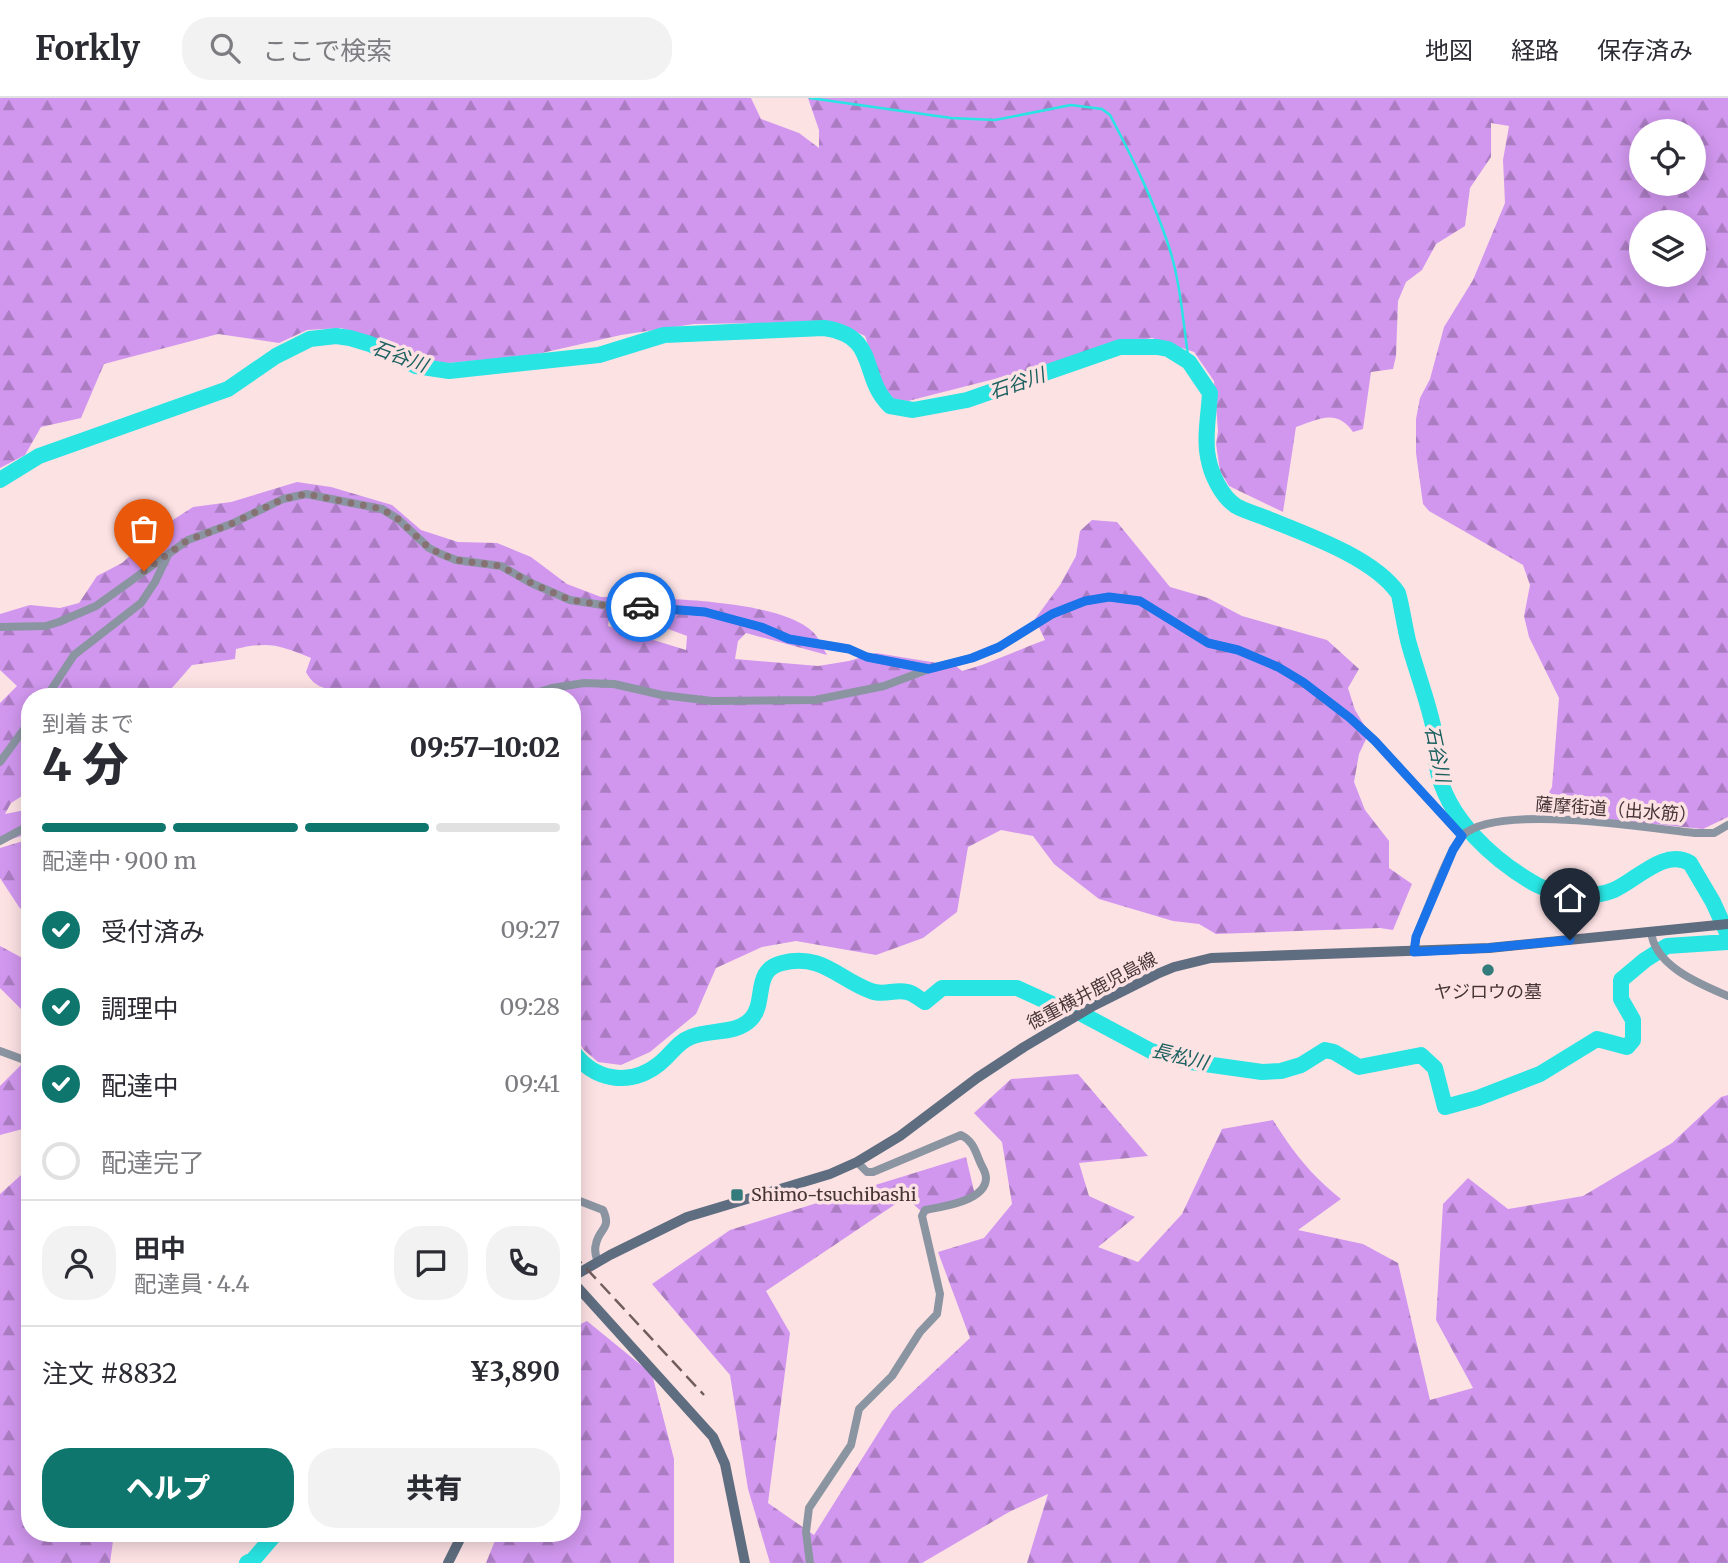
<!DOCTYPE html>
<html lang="ja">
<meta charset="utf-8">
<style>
:root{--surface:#fff;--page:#f2f2f3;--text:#2b2b33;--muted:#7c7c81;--line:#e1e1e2;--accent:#0f766e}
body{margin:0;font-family:Merriweather,"Noto Sans JP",serif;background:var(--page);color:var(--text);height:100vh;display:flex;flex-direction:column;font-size:26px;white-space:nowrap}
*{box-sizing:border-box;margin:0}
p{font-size:23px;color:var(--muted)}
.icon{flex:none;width:38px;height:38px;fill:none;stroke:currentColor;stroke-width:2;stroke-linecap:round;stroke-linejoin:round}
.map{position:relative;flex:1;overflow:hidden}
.panel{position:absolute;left:21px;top:590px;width:560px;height:854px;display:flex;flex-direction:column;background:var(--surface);border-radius:28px;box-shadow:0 4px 18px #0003}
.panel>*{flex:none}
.tools{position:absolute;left:1629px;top:21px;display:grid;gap:14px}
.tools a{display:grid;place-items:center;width:77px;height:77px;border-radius:50%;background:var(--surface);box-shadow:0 4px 18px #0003;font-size:35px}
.pin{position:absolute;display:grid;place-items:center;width:60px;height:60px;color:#fff;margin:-72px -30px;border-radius:50% 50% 50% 0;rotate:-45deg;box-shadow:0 0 7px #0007}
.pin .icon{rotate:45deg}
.courier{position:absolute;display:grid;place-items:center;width:70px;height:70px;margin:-35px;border:5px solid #1a73e8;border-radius:50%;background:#fff;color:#222;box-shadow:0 2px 9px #0007}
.overview em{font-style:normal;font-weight:800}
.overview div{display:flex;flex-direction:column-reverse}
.overview{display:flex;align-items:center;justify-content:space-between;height:119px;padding:0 21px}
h1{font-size:46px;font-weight:800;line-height:52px}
.bar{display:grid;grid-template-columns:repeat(4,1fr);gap:10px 7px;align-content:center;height:84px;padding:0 21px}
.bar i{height:9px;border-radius:5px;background:var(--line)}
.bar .on{background:var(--accent)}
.bar p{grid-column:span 4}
.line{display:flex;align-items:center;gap:18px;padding:0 21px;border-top:2px solid var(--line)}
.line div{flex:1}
.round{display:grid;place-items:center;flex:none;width:74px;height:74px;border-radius:28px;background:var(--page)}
ol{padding:0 21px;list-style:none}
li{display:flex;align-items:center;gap:21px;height:77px}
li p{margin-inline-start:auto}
li .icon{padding:7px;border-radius:50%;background:var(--accent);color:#fff;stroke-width:4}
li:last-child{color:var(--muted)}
li i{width:38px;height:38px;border:4px solid var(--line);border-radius:50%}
.primary-button{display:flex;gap:14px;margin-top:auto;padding:14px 21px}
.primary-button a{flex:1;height:80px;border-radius:28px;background:var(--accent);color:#fff;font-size:28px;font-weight:800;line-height:80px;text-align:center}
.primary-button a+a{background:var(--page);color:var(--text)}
header{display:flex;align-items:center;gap:42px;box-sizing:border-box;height:98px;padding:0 35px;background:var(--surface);border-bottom:2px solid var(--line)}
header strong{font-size:33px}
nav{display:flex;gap:38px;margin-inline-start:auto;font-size:24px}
.search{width:490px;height:63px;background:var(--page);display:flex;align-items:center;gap:18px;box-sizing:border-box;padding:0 24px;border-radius:28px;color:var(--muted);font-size:26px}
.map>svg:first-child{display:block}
</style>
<header>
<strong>Forkly</strong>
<div class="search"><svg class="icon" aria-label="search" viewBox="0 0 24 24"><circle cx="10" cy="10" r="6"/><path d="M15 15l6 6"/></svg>ここで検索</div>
<nav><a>地図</a><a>経路</a><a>保存済み</a></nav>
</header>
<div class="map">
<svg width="1728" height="1465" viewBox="0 0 1728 1465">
<defs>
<pattern id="forest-firs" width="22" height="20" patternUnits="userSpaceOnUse" patternTransform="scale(1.75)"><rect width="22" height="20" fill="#d197ef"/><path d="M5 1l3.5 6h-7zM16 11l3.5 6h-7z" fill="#ab7cc2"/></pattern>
</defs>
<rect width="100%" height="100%" fill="#fde2e4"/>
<path fill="url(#forest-firs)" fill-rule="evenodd" d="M0 0H751L761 21 799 35 819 50V32L808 0H1728V719L1703 731 1538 714 1552 689 1559 600 1529 539 1524 518 1530 487 1523 467 1429 413 1423 406 1416 355V321L1420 300 1430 281 1444 229 1473 182 1505 105 1503 62 1509 28 1491 25V59L1470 90 1465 128 1436 146 1422 172 1406 184 1398 203 1396 258 1393 271 1371 274 1363 331 1353 334C1337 310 1318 321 1296 329L1283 414 1229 388 1220 373 1216 346 1218 333 1214 283 1194 254 1152 240 1100 249 1030 272 908 303 894 301 883 288 865 238 835 224 694 226 621 237 533 257 448 265 420 261 375 241 341 230 307 232 279 245 218 236 104 266 81 320 41 329 25 357 0 370ZM1642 33H1694V86H1642ZM1642 124H1694V177H1642Z
M297 384 331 389 392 407 421 432 458 444 497 445 531 459 567 486 601 499H612L608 528 686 552 687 538 663 529 671 501C707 503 786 508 813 534 819 540 823 550 827 557L746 535 738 543 735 561 818 568 849 563 876 555 956 568 962 573C990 566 1017 552 1045 542L1035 521 1060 487 1076 458 1080 433 1092 422 1117 424 1170 489 1208 500 1242 518 1327 542 1359 571 1348 590 1355 612 1369 635 1359 656 1354 684 1365 712 1389 743V770L1412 786 1393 832 1380 830 1216 836 1199 826 1173 823 1099 801 1054 766 1033 738 1001 732 968 749 957 814 923 840 876 857 796 843 762 849 716 870 696 916 650 954 621 967 598 964 584 952 572 935V598H343L340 594C323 590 314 589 306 574L311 560C280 547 269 543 236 551L235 561 192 567 165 598H30V693L11 705 5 716 30 711V735L0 745V605L17 588 0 572V516L30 507 60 510 79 505 97 478 122 465 162 429 193 409 231 404Z
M30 741V820L19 809 0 780V750Z
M0 848 30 864V920L0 890Z
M30 954V1029L0 1037V988L20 968Z
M1078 976 1148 1058 1079 1065 1089 1098 1135 1119 1098 1149 1138 1164 1182 1116 1222 1031 1273 1022C1293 1054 1311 1077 1341 1101L1298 1132 1363 1146 1398 1165 1430 1302 1473 1290 1436 1222 1443 1106 1468 1080 1508 1111 1583 1098 1672 1045 1721 999 1728 997V1465H1027L1048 1396 1009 1414 922 1465H770L748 1391 730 1277 652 1186 730 1132 966 1059 975 1097 925 1117 906 1099 766 1193 790 1235 768 1405 814 1437 892 1313 970 1240 938 1154 984 1140 1012 1106 1002 1044 974 1015 1011 981Z
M30 1069V1435H122L113 1443 110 1465H0V1096Z
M587 1223 652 1276 674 1361V1465H486L498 1435H572V1230Z"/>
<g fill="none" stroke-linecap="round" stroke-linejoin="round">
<path stroke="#28e4e2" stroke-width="2.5" d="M810 0 951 20 995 22 1071 7 1102 11 1110 17C1132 59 1153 101 1168 146 1181 184 1183 226 1189 264"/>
<path stroke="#28e4e2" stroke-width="16" d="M0 382 39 358 228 291 276 258 310 241 336 238 350 240 370 246 416 268 449 273 599 257 664 237 824 230C880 238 859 278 890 308L913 312 967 302 1120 249H1157L1168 251 1189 264 1210 295C1209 315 1204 340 1208 359 1211 376 1221 398 1236 408 1245 413 1256 416 1266 420 1305 436 1373 459 1398 495 1400 498 1406 537 1409 546 1417 575 1428 603 1434 632 1437 644 1435 657 1437 669 1446 720 1494 763 1537 787 1558 798 1592 801 1614 792 1637 782 1664 750 1690 765L1713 804 1728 837
M572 952C593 983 630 989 659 966 671 957 677 944 691 939 710 931 736 937 751 921 767 904 752 872 782 865 822 855 838 881 871 893 883 898 895 891 907 894 914 895 919 901 925 904L942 890H1017L1052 906 1080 915 1151 953 1191 964 1262 974 1281 973 1301 967 1325 952 1334 954 1359 969 1421 957 1435 970 1445 1009 1478 1000 1540 976 1597 941 1627 949 1633 942V922L1621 901V882L1645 862 1667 848 1728 844
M247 1465 253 1462 276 1435"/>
<path stroke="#8b95a2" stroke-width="8" d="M0 529 46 528 59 524 96 508 188 442 231 426 283 401 306 396 382 411 398 421 429 450 441 456 456 462 501 468 531 485 570 502 609 508 705 514 761 529 789 541 849 551 867 559 926 570
M47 598 74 557 141 505 155 484 168 457
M526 598 552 590 584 585 614 586 662 597 712 603 815 602 884 588 929 571 972 560 999 549 1053 516 1085 503 1109 499 1140 503 1208 545 1238 552 1278 569 1303 584 1350 620 1375 643 1462 738
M0 664 30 623
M0 743 30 727
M1651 833C1654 868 1700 886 1728 898
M1414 854 1416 839C1426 816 1448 752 1463 737 1498 705 1648 730 1695 735H1714L1728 727
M0 953 30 964
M572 1100 603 1112C612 1131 599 1130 596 1146 594 1152 596 1159 598 1164
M810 1465 806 1434 809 1410 851 1347 859 1311 892 1278 920 1234 937 1216 940 1196 922 1118 925 1112C942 1109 986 1103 986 1080 986 1074 982 1069 980 1064 975 1052 973 1043 961 1037L873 1074H867L857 1064"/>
<path stroke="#5e6d7f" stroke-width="10" d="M572 1179 610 1157 687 1119 830 1076 857 1064 900 1038 977 980 1024 949 1093 908 1157 876 1174 869 1211 860 1489 850 1728 826
M572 1183 713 1339 725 1366 745 1465
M448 1465 463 1435"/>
<path stroke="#715d5e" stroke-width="2.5" stroke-dasharray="14 7" stroke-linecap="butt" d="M572 1155 704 1297"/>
</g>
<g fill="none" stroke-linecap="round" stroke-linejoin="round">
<path stroke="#877273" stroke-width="7" stroke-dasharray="0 12.6" d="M144 473 188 442 231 426 283 401 306 396 382 411 398 421 429 450 441 456 456 462 501 468 531 485 570 502 609 508 641 509"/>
<path stroke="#1a73e8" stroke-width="9" d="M641 509 705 514 761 529 789 541 849 551 867 559 929 571 972 560 999 549 1052 516 1085 503 1109 499 1140 503 1208 545 1238 552 1278 569 1303 584 1350 620 1375 643 1462 738 1453 752 1416 839 1414 854 1489 850 1570 842"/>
</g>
<g fill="#337c7b" stroke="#fde2e4" stroke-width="2.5">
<circle cx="1488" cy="872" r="7"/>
<rect x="730" y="1090" width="14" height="14" rx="3.5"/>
</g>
<g text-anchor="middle" stroke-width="7" stroke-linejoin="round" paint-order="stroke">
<g font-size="18" fill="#473536" stroke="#fde2e4">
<text transform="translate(1616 712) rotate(4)" y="6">薩摩街道（出水筋）</text>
<text transform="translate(1092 893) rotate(-28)" y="6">徳重横井鹿児島線</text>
</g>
<g font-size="18" fill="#473536" stroke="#fde2e4">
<text x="1488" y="900">ヤジロウの墓</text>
<text x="751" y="1103" text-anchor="start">Shimo-tsuchibashi</text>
</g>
<g font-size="19" font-style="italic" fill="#1a605f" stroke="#fde2e4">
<text transform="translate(400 258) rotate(20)" y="7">石谷川</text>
<text transform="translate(1017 285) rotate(-19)" y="7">石谷川</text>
<text transform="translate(1438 656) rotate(78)" y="7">石谷川</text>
<text transform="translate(1180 958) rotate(14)" y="7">長松川</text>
</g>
</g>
</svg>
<div class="tools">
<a><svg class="icon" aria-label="locate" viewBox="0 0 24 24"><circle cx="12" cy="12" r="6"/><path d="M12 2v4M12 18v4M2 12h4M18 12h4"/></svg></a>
<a><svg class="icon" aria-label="layers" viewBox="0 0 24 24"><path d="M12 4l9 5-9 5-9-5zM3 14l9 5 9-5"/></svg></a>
</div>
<div class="pin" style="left:144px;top:473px;background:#ea580c"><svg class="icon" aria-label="bag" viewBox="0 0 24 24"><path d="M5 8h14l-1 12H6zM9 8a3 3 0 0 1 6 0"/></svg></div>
<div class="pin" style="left:1570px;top:842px;background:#1f2937"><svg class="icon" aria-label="home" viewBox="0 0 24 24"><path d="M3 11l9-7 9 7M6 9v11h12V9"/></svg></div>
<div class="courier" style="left:641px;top:509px"><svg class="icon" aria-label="car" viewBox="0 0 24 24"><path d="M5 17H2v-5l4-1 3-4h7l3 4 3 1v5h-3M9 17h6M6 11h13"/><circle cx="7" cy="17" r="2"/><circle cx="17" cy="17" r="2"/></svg></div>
<section class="panel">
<div class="overview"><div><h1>4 分</h1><p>到着まで</p></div><em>09:57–10:02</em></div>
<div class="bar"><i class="on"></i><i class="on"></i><i class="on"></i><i></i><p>配達中 · 900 m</p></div>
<ol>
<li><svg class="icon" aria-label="check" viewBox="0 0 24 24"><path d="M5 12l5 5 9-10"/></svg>受付済み<p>09:27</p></li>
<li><svg class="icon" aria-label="check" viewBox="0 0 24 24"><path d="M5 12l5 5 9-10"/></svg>調理中<p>09:28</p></li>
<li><svg class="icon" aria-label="check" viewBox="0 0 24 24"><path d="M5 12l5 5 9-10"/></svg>配達中<p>09:41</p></li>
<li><i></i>配達完了</li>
</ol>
<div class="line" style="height:126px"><a class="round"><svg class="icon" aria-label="person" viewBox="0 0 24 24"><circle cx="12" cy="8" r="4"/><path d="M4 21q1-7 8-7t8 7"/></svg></a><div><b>田中</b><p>配達員 · 4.4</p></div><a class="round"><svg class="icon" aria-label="chat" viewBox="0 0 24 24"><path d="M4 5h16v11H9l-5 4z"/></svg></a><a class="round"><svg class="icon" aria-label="phone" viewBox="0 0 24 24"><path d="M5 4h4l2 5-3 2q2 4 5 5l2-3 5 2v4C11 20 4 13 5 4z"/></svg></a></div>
<div class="line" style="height:91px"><div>注文 #8832</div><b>¥3,890</b></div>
<div class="primary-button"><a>ヘルプ</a><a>共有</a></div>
</section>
</div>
